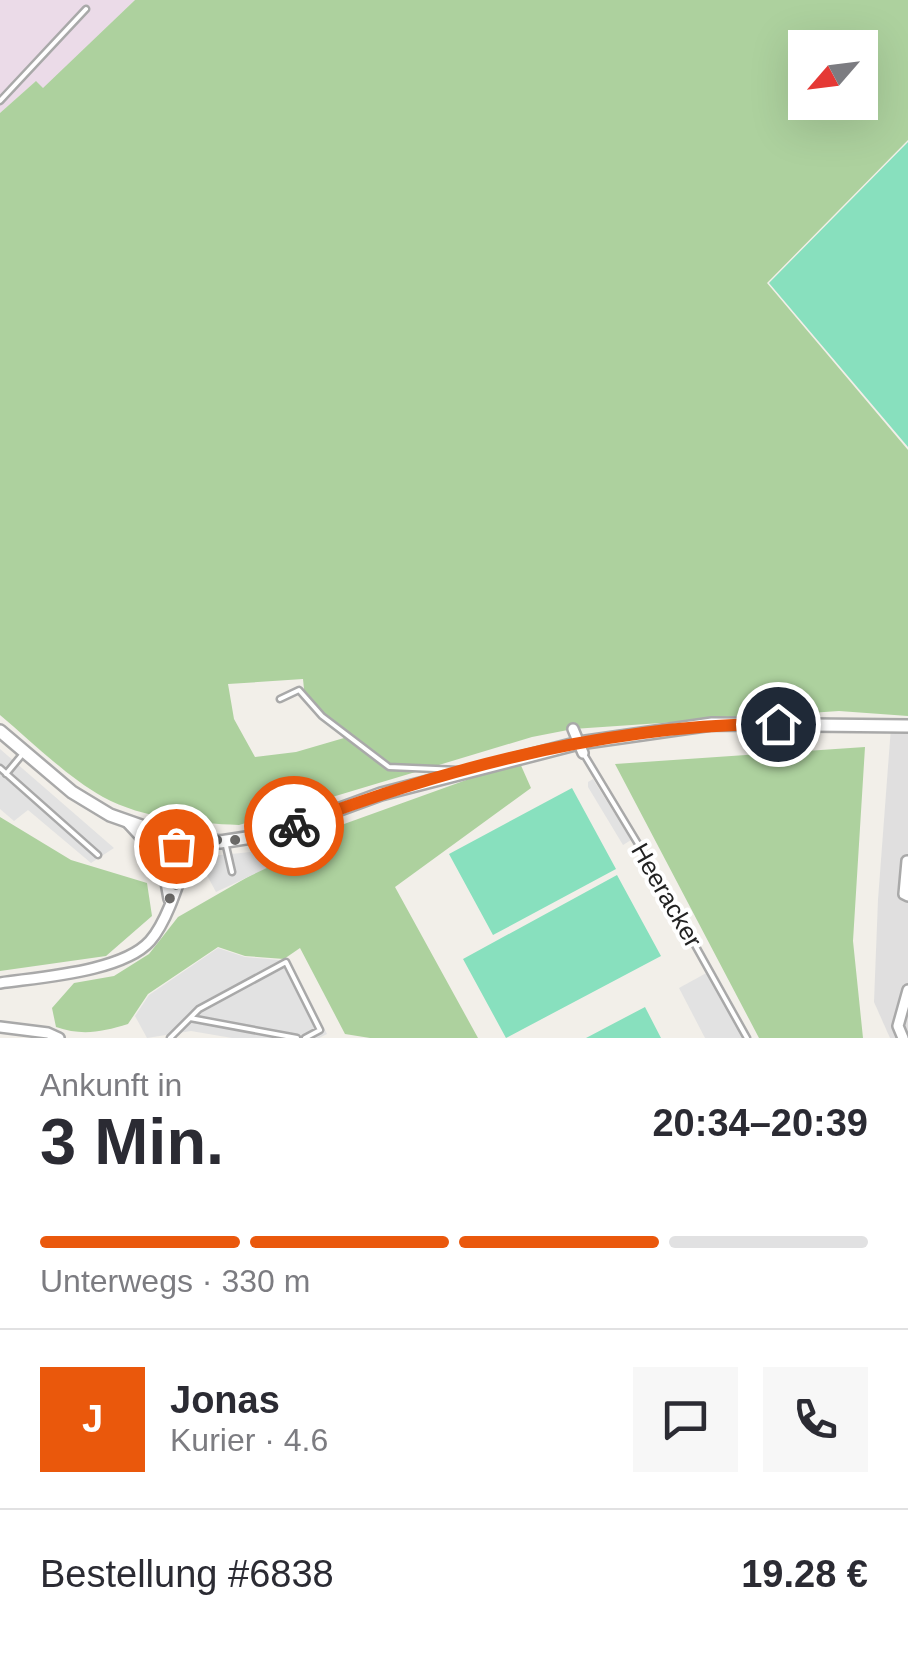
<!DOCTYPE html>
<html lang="de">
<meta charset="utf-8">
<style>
:root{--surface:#fff;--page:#f7f7f7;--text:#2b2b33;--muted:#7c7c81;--line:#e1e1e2;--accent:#ea580c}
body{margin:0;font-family:Helvetica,sans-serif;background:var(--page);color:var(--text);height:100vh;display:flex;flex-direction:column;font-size:38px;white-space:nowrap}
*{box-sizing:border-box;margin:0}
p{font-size:32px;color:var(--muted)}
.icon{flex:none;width:55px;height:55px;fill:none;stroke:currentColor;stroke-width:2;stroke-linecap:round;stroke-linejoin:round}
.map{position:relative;height:1038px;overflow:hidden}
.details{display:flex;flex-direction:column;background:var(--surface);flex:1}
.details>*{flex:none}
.needle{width:65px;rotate:242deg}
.controls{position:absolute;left:788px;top:30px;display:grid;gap:20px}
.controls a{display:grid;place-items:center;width:90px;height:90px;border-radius:0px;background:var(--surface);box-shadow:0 10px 40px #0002;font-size:50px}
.pin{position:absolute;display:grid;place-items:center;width:85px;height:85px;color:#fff;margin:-42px;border:5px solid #fff;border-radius:50%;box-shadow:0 2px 10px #0007}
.courier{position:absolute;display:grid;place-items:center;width:100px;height:100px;margin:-50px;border:8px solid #ea580c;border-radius:50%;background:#fff;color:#222;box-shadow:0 2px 12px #0007}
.overview em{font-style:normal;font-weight:800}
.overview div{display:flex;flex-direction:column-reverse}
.overview{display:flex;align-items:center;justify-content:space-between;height:170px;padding:0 40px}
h1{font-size:65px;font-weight:800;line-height:75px}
.bar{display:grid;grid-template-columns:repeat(4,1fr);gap:15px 10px;align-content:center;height:120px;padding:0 40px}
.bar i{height:12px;border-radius:8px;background:var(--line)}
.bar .on{background:var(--accent)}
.bar p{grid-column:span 4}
.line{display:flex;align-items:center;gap:25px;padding:0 40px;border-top:2px solid var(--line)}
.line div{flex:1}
.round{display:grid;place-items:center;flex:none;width:105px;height:105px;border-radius:0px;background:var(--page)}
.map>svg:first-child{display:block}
</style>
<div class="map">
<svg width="908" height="1038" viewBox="0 0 908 1038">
<rect width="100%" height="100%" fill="#f2efe9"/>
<path fill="#e0dfdf" d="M908 726V1038H890L874 1002 878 900 891 727Z"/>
<path fill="#ebdbe8" d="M0 0H135L43 89 35 82 0 113Z"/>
<path fill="#add19e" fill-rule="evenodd" d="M135 0H908V140L767 283 908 450V716L839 711 573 729 532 737 239 825C194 823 144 819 103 797 66 776 32 742 0 715V113L36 81 43 88ZM805 48H860V102H805ZM303 679 305 699 344 738 296 752 255 757 234 719 228 684Z
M865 747 853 941 863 1038H759L615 764Z
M519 761 531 788 395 887 478 1038H370L345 1034 300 948 284 959 245 956 218 947 148 994 128 1024C102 1032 82 1036 56 1027L52 1008 74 983 114 976 149 954 178 917 333 828Z
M0 817 71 860 147 883 152 916 106 956 0 971Z"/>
<path fill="#88e0be" d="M908 142V447L769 283Z
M572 788 616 869 493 935 449 854Z
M617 875 661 956 506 1038 463 959Z
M645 1007 661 1038H586Z"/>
<path fill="#e2e2e2" d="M0 749 114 848 91 863 28 810 14 821 0 809Z
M593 779 631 840 623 845 588 787V782Z
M321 833 320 843 216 892 202 866 203 860 210 856 270 850Z
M218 948 245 957 290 961 327 1034 319 1038H232L191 1031 147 1038 135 1016 149 995Z
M710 971 746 1038H705L679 988Z"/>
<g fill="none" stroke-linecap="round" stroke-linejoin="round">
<g stroke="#a9a9a9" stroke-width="9">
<path id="service" d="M0 101 86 9
M280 699 299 690 322 716 389 767 459 770
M585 756 643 852 747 1038
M0 768 98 855
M6 774 21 756
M226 846 232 872
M190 1018 297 1038
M170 1038 199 1009 286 962 320 1030 305 1038"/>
</g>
<g stroke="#a9a9a9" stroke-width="14">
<path id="minor" d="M573 729 583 753
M127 822 162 860 169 899
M907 861 904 894 908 896
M168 870 178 838
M0 983C40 977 122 972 150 941 170 918 182 870 193 840
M0 1027 48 1033 59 1038
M903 1038 898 1026 908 990"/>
</g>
<g stroke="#a9a9a9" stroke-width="16">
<path id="tertiary" d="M0 731 72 792 110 815 164 834 220 842 272 834 381 794 579 743 712 724 908 726"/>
</g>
<use href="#service" stroke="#fff" stroke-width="4"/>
<use href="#minor" stroke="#fff" stroke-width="9"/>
<use href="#tertiary" stroke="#fff" stroke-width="11"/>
</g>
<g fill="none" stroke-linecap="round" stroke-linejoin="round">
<path stroke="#6b6a68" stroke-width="10" stroke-dasharray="0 18" d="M176 846 167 873 170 900 193 840H246L294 826"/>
<path stroke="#ea580c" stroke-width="12" d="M294 826C447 767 614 724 778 724"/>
</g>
<g text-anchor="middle" stroke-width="8" stroke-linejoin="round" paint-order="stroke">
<g font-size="25" fill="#222" stroke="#fff">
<text transform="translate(667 895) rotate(60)" y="9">Heeracker</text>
</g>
</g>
</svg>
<div class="controls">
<a><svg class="needle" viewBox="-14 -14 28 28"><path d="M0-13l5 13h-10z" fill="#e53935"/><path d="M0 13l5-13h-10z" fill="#7c7c81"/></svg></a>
</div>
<div class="pin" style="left:176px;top:846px;background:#ea580c"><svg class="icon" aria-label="bag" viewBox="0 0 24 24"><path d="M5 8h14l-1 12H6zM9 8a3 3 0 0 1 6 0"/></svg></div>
<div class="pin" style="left:778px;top:724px;background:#1f2937"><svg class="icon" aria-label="home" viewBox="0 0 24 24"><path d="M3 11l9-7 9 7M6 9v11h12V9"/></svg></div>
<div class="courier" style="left:294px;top:826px"><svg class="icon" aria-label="bike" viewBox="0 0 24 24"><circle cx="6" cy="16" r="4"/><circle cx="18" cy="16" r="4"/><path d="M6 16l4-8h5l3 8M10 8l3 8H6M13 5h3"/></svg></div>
</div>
<section class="details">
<div class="overview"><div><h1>3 Min.</h1><p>Ankunft in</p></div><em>20:34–20:39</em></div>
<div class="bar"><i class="on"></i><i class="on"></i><i class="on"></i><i></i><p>Unterwegs · 330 m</p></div>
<div class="line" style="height:180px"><b class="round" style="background:var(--accent);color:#fff">J</b><div><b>Jonas</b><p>Kurier · 4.6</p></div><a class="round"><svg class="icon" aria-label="chat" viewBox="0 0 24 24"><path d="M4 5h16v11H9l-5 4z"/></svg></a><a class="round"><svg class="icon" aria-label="phone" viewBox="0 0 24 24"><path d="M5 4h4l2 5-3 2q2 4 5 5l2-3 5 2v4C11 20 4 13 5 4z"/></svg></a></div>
<div class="line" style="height:130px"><div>Bestellung #6838</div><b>19.28 €</b></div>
</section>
